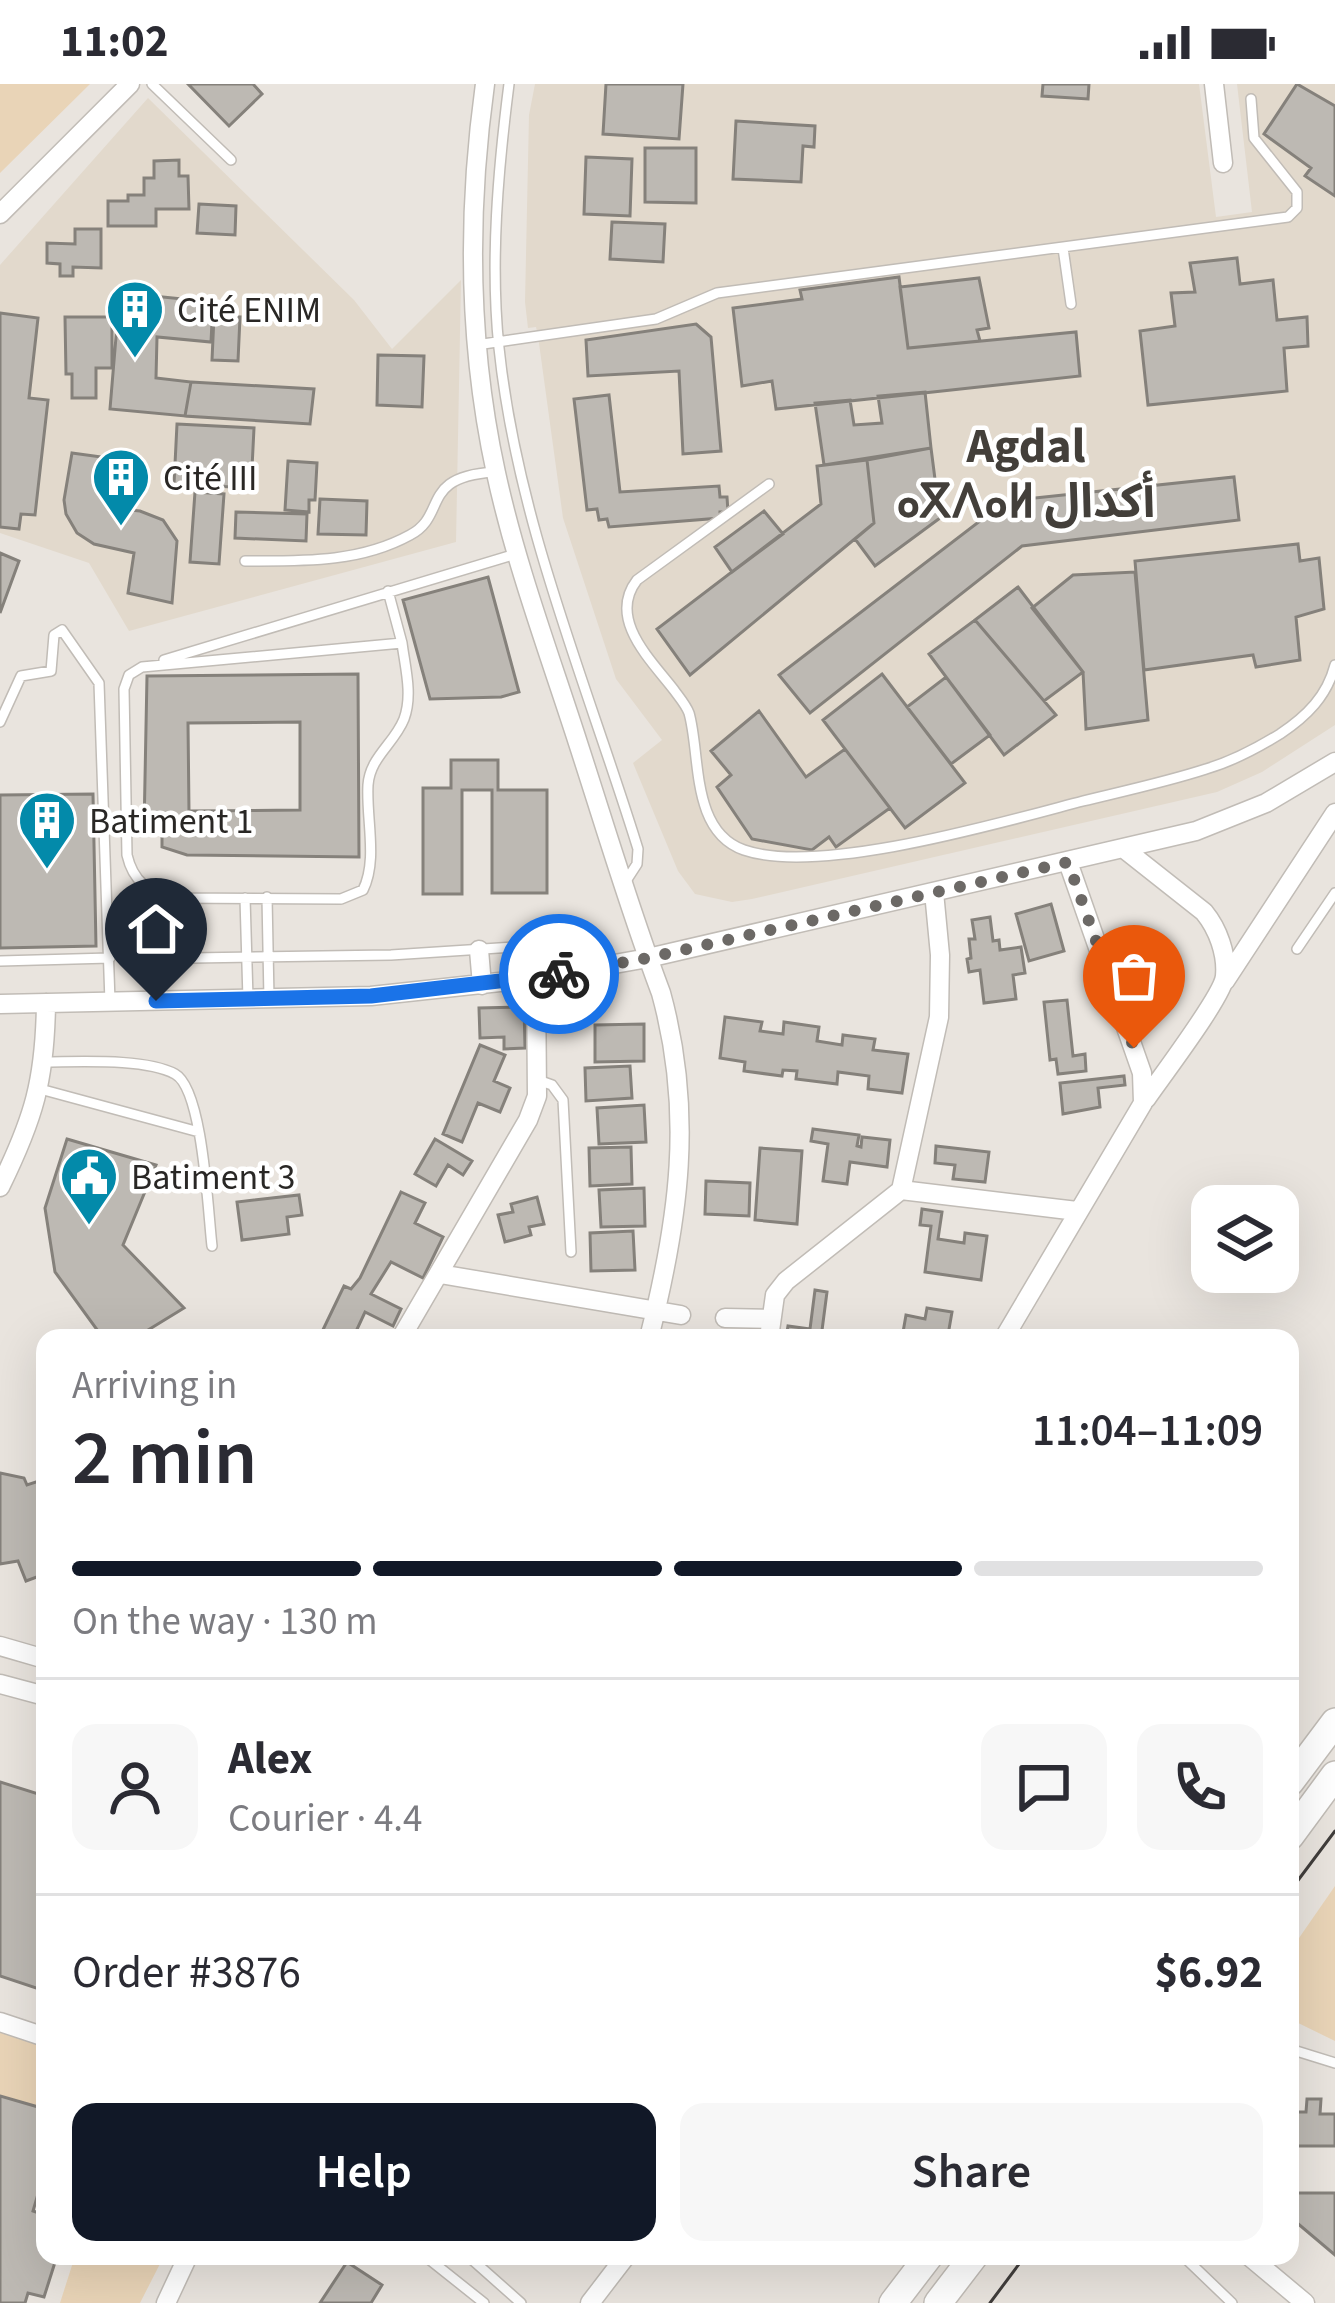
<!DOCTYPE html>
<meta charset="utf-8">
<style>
:root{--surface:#fff;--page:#f7f7f7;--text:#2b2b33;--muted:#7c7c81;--line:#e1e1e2;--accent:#111827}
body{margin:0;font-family:"Source Sans 3","Noto Sans Arabic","Noto Sans Tifinagh",sans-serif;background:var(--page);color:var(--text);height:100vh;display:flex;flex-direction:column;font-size:45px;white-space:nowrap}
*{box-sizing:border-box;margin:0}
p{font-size:39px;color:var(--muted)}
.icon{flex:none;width:66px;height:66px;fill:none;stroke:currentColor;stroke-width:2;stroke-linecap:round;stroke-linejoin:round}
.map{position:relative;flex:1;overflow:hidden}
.drawer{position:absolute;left:36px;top:1245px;width:1263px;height:936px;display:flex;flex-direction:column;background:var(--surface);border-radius:24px;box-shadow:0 12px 48px #0002}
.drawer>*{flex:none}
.buttons{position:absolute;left:1191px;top:1101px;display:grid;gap:24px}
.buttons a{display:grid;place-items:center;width:108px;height:108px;border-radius:24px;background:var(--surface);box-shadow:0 12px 48px #0002;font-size:60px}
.pin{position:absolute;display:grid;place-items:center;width:102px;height:102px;color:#fff;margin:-123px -51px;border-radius:50% 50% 50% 0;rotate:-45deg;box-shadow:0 0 12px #0007}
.pin .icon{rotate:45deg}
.courier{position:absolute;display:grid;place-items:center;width:120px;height:120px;margin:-60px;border:9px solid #1a73e8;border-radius:50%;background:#fff;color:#222;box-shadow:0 3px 15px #0007}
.head em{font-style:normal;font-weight:600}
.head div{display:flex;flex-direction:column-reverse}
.head{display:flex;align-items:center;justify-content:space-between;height:204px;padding:0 36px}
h1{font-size:78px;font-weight:600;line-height:90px}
.bar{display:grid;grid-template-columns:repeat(4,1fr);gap:18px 12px;align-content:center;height:144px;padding:0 36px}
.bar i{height:15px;border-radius:9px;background:var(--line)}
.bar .active{background:var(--accent)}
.bar p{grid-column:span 4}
.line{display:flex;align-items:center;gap:30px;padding:0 36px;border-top:3px solid var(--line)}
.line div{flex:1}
.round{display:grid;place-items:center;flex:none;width:126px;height:126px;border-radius:24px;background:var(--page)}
.action{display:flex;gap:24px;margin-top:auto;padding:24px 36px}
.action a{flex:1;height:138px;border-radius:24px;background:var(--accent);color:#fff;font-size:48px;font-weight:600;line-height:138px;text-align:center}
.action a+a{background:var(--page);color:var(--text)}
.status{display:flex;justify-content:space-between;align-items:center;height:84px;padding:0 60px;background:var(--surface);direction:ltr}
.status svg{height:33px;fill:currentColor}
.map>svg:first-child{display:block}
</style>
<div class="status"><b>11:02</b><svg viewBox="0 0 49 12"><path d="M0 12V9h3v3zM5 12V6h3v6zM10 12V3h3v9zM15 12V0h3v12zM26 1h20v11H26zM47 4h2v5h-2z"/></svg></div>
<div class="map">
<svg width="1335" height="2219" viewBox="0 0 1335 2219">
<rect width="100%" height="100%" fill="#e9e4de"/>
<path fill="#e2d9cc" d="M535 0H1199L1216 133 1252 128 1237 0H1335V641L1262 688 1217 708 752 815 732 818 695 810 678 787 633 679 662 656 616 595 563 434 538 252 536 243 528 244 525 218 529 31Z
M148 14 354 216 392 265 461 196 456 458 129 547 89 479 0 449V181Z"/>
<path fill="#e9d4b7" d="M0 0H90L0 89Z
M1335 1802V1957L1290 1935V1867Z
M0 1948 45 1962V2025L0 2012Z
M75 2172H164L140 2219H60Z"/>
<path fill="#bdb9b3" stroke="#85817b" stroke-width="3" fill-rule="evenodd" d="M188 0H253L262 10 229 42Z
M606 0H683L679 55 603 50Z
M1043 0H1089L1088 15 1042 12Z
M1297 0 1335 22V112L1305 92 1311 84 1264 50Z
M736 37 815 42 814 63 803 62 801 98 733 95Z
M645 64H696V119L645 118Z
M586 73 632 75 630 132 584 130Z
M179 76V92H188L189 125H156V142H108V117H128V111H144V94H154V77Z
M199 120 236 122 235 151 197 149Z
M612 138 665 140 663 178 610 175Z
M75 145H101V184L73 183V192H60V180L47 179V159L75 160Z
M1237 174 1240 200 1273 196 1277 236 1307 233 1308 262 1284 264 1287 307 1148 321 1140 247 1175 242 1171 209 1195 208 1190 179Z
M899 193 908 264 1076 248 1080 292 776 325 772 297 742 302 733 224 802 215 800 206Z
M979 194 989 244 977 246 980 257 908 264 900 203Z
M143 211 213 218 211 258 157 253 156 294 191 298 185 332 110 325 118 229 141 231Z
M0 229 38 234 29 314 48 316 35 431 21 430 19 445 0 443Z
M214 232 240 233 238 277 212 276Z
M65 233H112V284H96V314H72V290H66Z
M696 240 711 253 721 367 683 370 679 287 588 292 586 256Z
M378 271 424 272 422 323 377 321Z
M191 298 314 305 310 340 185 332Z
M925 308 931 364 824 381 815 319 850 316 854 341 882 339 878 312Z
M609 311 620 408 719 402 720 413H727L728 428H720V434L609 443 607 435 599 436 597 425 587 426 574 315Z
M177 340 254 344 251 404 174 400Z
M931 364 940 434 875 482 855 455 874 439 867 376Z
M72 369 116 375 110 424 140 427 163 436 177 457 172 519 128 509 134 469 94 460 77 449 66 430 64 416Z
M867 376 874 439 690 591 657 545 821 420 817 382Z
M288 377 317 379 315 416H309V428L285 426Z
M1234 393 1239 436 1022 462 810 629 779 591 1006 417Z
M195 408 224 410 219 480 190 478Z
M320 415 367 417 366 451 318 450Z
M764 427 783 450 732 488 715 463Z
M236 428 307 430 306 457 235 454Z
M1298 460 1300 477 1319 474 1324 525 1296 533 1300 576 1256 583 1253 571 1144 586 1135 477Z
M0 469 19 477 0 529Z
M1135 488 1148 636 1086 645 1083 588 1032 524 1073 491Z
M488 493 519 608 501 613 430 615 403 516Z
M1018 503 1083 588 1044 617 975 536Z
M975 536 1056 631 1004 671 929 570Z
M358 590 359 773 187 771 162 763V746H144L147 592ZM300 638V726L189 727 188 639Z
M882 590 965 699 905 744 823 636Z
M946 593 990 651 951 680 907 623Z
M759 627 806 693 845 665 890 724 836 763 829 753 812 766 752 755 717 703 731 691 711 667Z
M451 676H498V706H547V809H492V706H462V810H423V704H451Z
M93 710 96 862 0 864V711Z
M1051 820 1064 867 1029 877 1016 830Z
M990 833 993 857 999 856 1000 866 1021 863 1025 889 1013 891 1016 915 984 919 980 886 969 888 967 875 971 874 969 855H975L972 836Z
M1067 916 1073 972 1085 970 1086 987 1058 990 1056 975 1050 976 1044 918Z
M524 923 525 964 504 965V953L480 954 479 924Z
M725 933 762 938 760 947 783 950 784 938 819 943 817 957 842 961 843 951 875 955 873 966 908 970 902 1009 868 1005 869 992 838 988 837 1000 796 995 797 987 783 986 782 992 744 987 745 978 720 974Z
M644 940V977L595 978V941Z
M480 961 505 971 494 997 510 1004 500 1028 478 1019 462 1058 443 1050Z
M630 982 632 1014 586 1017 585 984Z
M1124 992 1125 1001 1098 1004 1100 1023 1063 1030 1060 999Z
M644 1021 646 1058 599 1060 597 1024Z
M813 1045 859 1051 857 1062 861 1063 862 1053 890 1056 887 1083 850 1078 847 1100 823 1097 828 1060 811 1057Z
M67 1055 156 1081 123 1161 184 1224 135 1254H103L55 1188 45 1124Z
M435 1055 472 1077 463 1091 448 1081 436 1102 415 1090Z
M936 1062 989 1068 985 1098 953 1095 955 1081 935 1079Z
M631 1063 632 1100 590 1102 589 1064Z
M760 1064 802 1067 797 1140 755 1136Z
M706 1097 750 1099 749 1132 705 1130Z
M644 1104 645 1142 601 1143 599 1106Z
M401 1108 425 1119 415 1139 443 1153 423 1194 391 1178 371 1210 401 1225 393 1242 365 1228 353 1254H319L344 1202 351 1205 360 1194Z
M299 1111 302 1131 287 1133 289 1150 242 1156 237 1118Z
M537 1113 544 1140 529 1143 531 1151 505 1158 498 1131 513 1128 511 1120Z
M922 1125 942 1128 938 1155 964 1159 965 1149 987 1152 981 1196 925 1188 931 1142 920 1141Z
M633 1147 635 1186 591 1187 590 1149Z
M815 1206 827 1208 821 1254H786L788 1242 810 1245Z
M927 1224 952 1228 948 1251 930 1247 929 1254H902L906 1231 925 1235Z
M0 1389 24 1394 27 1401 45 1395V1490L26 1497 18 1477 0 1480Z
M0 1698 45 1712V1907L0 1892Z
M0 2012 45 2025V2086L33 2127 45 2131V2172H57L44 2213 28 2209 25 2219H0Z
M1307 2015H1321L1320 2030H1335V2062H1290V2028H1306Z
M1290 2109H1335V2171L1290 2133Z
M347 2178 382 2201 371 2219H320Z"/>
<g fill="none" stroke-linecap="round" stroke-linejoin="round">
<g stroke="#c1bcb6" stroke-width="12">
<path id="lane" d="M152 0 231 76
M509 0C498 86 490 178 499 264 517 437 587 600 638 765L637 780 624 800
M1063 164 1071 220
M476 261 656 235 717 209 1288 133 1297 124V108L1254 54 1251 15
M769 400 637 496C607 535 651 576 674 606 679 613 686 621 689 629 701 671 690 747 744 766 819 792 1003 738 1083 717 1124 707 1166 698 1206 685 1230 678 1259 663 1280 650 1307 632 1327 612 1335 581
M245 477C302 477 359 479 410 451 448 431 419 393 494 388
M388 507 402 559
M402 559C405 583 413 611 404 635 394 660 370 673 368 701 366 735 378 776 363 806L341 815 173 814C148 808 133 797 127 771L124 605 129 591 142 583Z
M164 576 516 470
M0 638 21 592 51 587 54 551 62 546 99 599 110 918
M267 813 269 915
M245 814 248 915
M1297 865 1335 809
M127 875 391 871 515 863
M0 877 110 874
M44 978C79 978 145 974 175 990 203 1005 208 1129 212 1162
M538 996 552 1001 563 1016 571 1168
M40 1005 199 1048
M1290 1965 1335 1979
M425 2172 484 2219
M468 2172 521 2219
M1183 2172 1232 2219"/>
</g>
<g stroke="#c1bcb6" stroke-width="21">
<path id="street" d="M485 0C467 130 468 261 496 389 516 481 549 569 578 659 605 742 630 827 661 909 694 1029 679 1135 649 1254
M1214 0 1223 79
M0 130 130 0
M1123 764 1204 828C1218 845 1227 870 1225 892 1223 912 1161 993 1146 1015
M479 866 482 901
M1225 897 1335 729
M0 920 371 912 536 894 648 874 1196 747 1266 719 1335 678
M0 1103C34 1034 45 996 46 919
M901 1106 1077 1127
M440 1190 681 1231
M725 1234 770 1235
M401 1254 528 1036 537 1012 536 894
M769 1254 775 1211 786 1197 901 1106 939 933 940 871 934 808
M1004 1254 1143 1019 1142 989 1068 778
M0 1562 45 1575
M0 1600 45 1612
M0 1938 45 1953
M1249 2172 1305 2219
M166 2219 188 2172
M590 2219 626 2172"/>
</g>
<g stroke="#c1bcb6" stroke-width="30">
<path id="secondary" d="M1290 1698 1335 1638
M1290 1752 1335 1691
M893 2219 929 2172
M938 2219 974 2172"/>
</g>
<use href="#lane" stroke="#fff" stroke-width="9"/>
<use href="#street" stroke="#fff" stroke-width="18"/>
<use href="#secondary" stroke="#fff" stroke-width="27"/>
<path stroke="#403d3b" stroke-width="3" d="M1290 1807 1335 1747
M990 2219 1025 2172"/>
</g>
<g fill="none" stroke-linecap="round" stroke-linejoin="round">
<path stroke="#6c6966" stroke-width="12" stroke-dasharray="0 21.6" d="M559 890 648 874 1068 778 1134 964"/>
<path stroke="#1a73e8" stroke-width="15" d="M156 917 371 912 559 890"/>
</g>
<defs>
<g id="building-pin" transform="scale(3)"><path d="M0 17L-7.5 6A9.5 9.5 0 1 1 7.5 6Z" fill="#038aaa" stroke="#fff"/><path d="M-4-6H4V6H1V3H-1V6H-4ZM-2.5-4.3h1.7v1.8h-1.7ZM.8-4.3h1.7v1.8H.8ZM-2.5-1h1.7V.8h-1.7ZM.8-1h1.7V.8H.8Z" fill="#fff"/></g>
<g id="civic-pin" transform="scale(3)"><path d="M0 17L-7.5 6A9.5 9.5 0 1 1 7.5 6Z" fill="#038aaa" stroke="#fff"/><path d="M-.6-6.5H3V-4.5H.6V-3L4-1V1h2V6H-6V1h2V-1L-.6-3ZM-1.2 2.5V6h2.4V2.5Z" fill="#fff"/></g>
</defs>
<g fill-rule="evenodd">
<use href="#building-pin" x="135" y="225"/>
<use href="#building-pin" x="121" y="393"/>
<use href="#building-pin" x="47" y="736"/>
<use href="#civic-pin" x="89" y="1092"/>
</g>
<g text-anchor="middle" stroke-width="9" stroke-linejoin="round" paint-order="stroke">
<g font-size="36" fill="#292725" stroke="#fff" text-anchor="start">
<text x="177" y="238">Cité ENIM</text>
<text x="163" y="406">Cité III</text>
<text x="89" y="749">Batiment 1</text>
<text x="131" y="1105">Batiment 3</text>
</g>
<g font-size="48" font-weight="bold" fill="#433f3a" stroke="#fff">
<text x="1026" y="378">Agdal<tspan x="1026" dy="55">ⴰⴳⴷⴰⵍ أكدال</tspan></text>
</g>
</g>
</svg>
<div class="buttons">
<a><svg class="icon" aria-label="layers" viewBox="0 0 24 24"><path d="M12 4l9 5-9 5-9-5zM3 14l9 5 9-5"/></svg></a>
</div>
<div class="pin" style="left:1134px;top:964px;background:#ea580c"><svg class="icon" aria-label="bag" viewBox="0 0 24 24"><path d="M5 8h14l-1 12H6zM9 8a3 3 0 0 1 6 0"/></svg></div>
<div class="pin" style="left:156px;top:917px;background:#1f2937"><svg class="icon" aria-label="home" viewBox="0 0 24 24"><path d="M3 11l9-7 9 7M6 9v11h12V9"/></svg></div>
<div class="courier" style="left:559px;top:890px"><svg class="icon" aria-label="bike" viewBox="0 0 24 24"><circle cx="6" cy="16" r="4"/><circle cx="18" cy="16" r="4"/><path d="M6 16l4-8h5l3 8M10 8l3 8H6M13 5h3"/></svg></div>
<section class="drawer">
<div class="head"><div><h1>2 min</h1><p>Arriving in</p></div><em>11:04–11:09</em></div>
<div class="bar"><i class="active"></i><i class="active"></i><i class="active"></i><i></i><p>On the way · 130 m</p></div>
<div class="line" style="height:216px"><a class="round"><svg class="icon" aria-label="person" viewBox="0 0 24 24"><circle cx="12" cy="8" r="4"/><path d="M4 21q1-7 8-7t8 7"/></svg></a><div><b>Alex</b><p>Courier · 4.4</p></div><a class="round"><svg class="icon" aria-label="chat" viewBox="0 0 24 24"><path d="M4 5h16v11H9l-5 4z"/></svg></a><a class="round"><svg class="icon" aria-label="phone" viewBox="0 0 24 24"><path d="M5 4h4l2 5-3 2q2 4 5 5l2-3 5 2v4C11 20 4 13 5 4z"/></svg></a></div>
<div class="line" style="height:156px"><div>Order #3876</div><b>$6.92</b></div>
<div class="action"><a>Help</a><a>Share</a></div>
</section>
</div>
